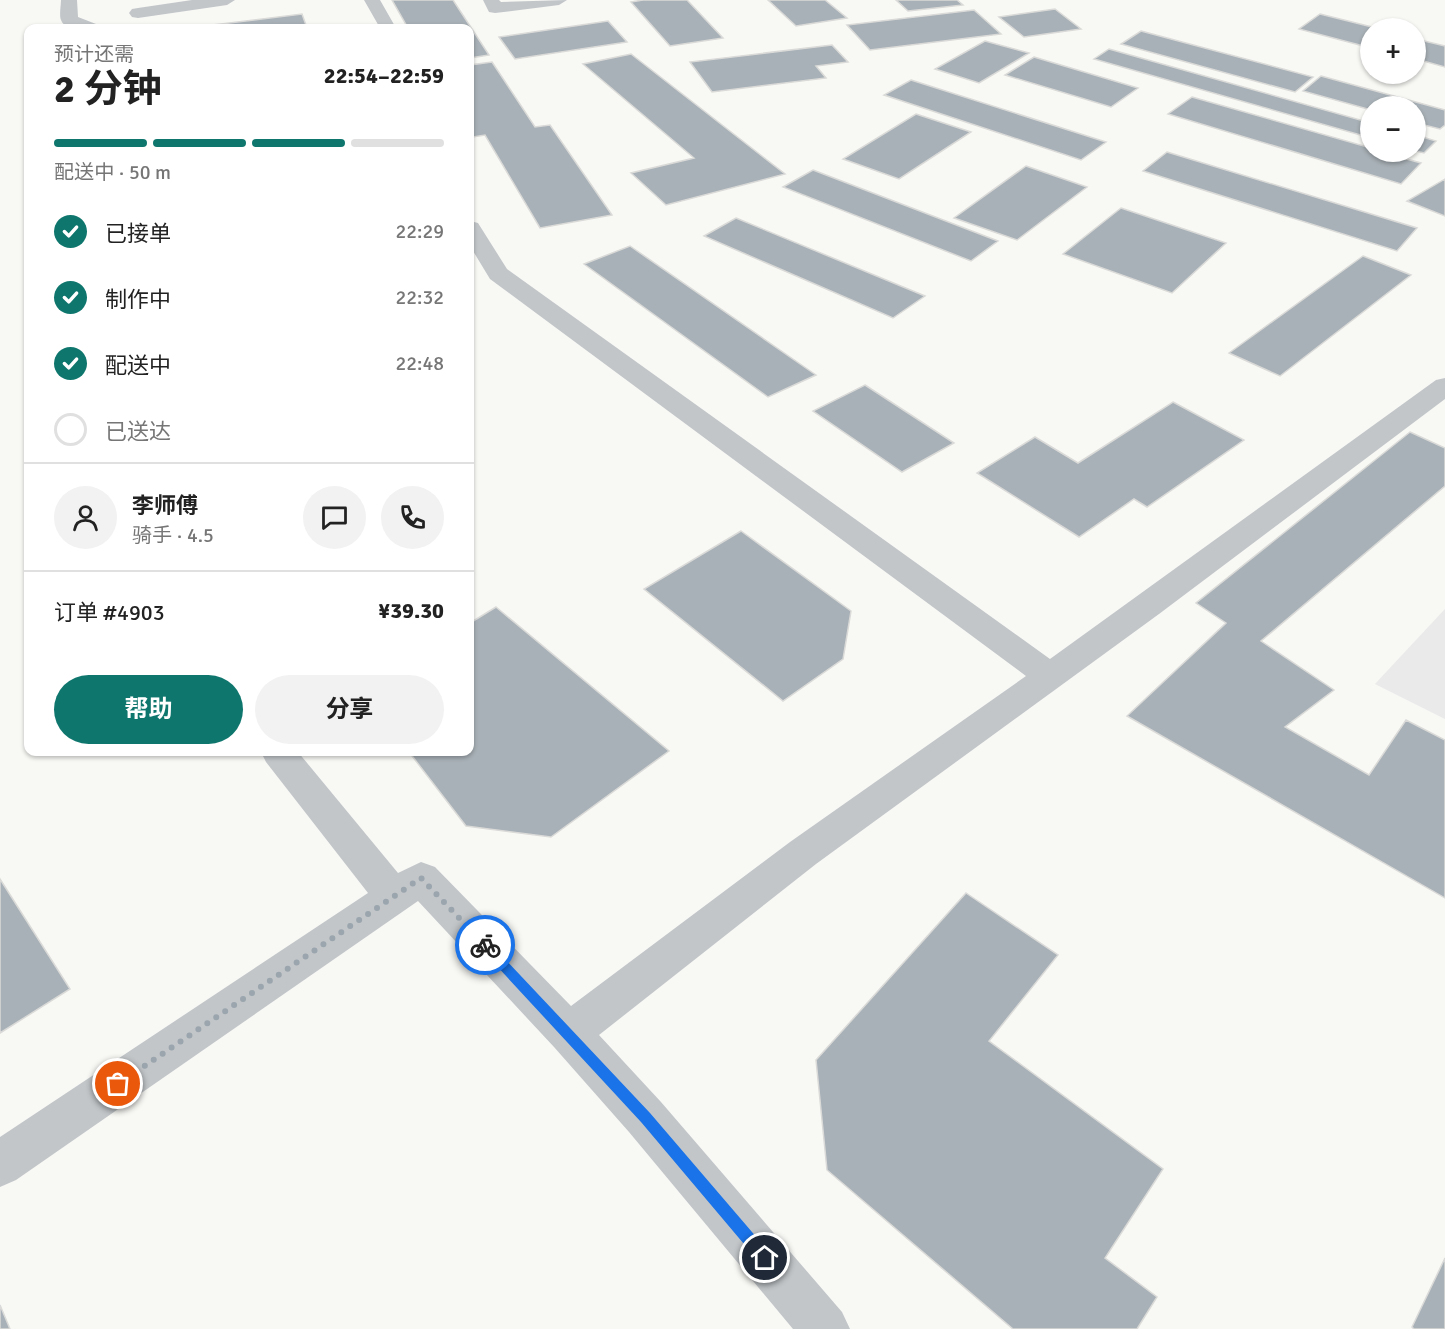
<!DOCTYPE html>
<html lang="zh">
<meta charset="utf-8">
<style>
:root{--surface:#fff;--page:#f2f2f2;--text:#222;--muted:#767676;--line:#e0e0e0;--accent:#0f766e}
body{margin:0;font-family:Signika,"Noto Sans SC",sans-serif;background:var(--page);color:var(--text);height:100vh;display:flex;flex-direction:column;font-size:22px;white-space:nowrap}
*{box-sizing:border-box;margin:0}
p{font-size:20px;color:var(--muted)}
.icon{flex:none;width:33px;height:33px;fill:none;stroke:currentColor;stroke-width:2;stroke-linecap:round;stroke-linejoin:round}
.map{position:relative;flex:1;overflow:hidden}
.panel{position:absolute;left:24px;top:24px;width:450px;height:732px;display:flex;flex-direction:column;background:var(--surface);border-radius:12px;box-shadow:0 2px 4px #0004}
.panel>*{flex:none}
.tools{position:absolute;left:1360px;top:18px;display:grid;gap:12px}
.tools a{display:grid;place-items:center;width:66px;height:66px;border-radius:50%;background:var(--surface);box-shadow:0 2px 4px #0004;font-size:30px}
.pin{position:absolute;display:grid;place-items:center;width:51px;height:51px;color:#fff;margin:-26px;border:3px solid #fff;border-radius:50%;box-shadow:0 2px 6px #0007}
.courier{position:absolute;display:grid;place-items:center;width:60px;height:60px;margin:-30px;border:4px solid #1a73e8;border-radius:50%;background:#fff;color:#222;box-shadow:0 2px 8px #0007}
.head em{font-style:normal;font-weight:700}
.head div{display:flex;flex-direction:column-reverse}
.head{display:flex;align-items:center;justify-content:space-between;height:102px;padding:0 30px}
h1{font-size:39px;font-weight:700;line-height:45px}
.bar{display:grid;grid-template-columns:repeat(4,1fr);gap:9px 6px;align-content:center;height:72px;padding:0 30px}
.bar i{height:8px;border-radius:4px;background:var(--line)}
.bar .current{background:var(--accent)}
.bar p{grid-column:span 4}
.line{display:flex;align-items:center;gap:15px;padding:0 30px;border-top:2px solid var(--line)}
.line div{flex:1}
.round{display:grid;place-items:center;flex:none;width:63px;height:63px;border-radius:32px;background:var(--page)}
ol{padding:0 30px;list-style:none}
li{display:flex;align-items:center;gap:18px;height:66px}
li p{margin-inline-start:auto}
li .icon{padding:6px;border-radius:50%;background:var(--accent);color:#fff;stroke-width:4}
li:last-child{color:var(--muted)}
li i{width:33px;height:33px;border:3px solid var(--line);border-radius:50%}
.cta{display:flex;gap:12px;margin-top:auto;padding:12px 30px}
.cta a{flex:1;height:69px;border-radius:36px;background:var(--accent);color:#fff;font-size:24px;font-weight:700;line-height:69px;text-align:center}
.cta a+a{background:var(--page);color:var(--text)}
.map>svg:first-child{display:block}
</style>
<div class="map">
<svg width="1445" height="1329" viewBox="0 0 1445 1329">
<rect width="100%" height="100%" fill="#f8f8f5"/>
<path fill="#e9eae9" d="M1445 609V719L1375 684Z"/>
<path fill="#a8b1b7" stroke="#dadad8" stroke-width="1.5" d="M392 0H453L489 55 470 58V28H408Z
M643 0H687L723 38 670 46 631 2Z
M768 0H825L847 18 796 26Z
M896 0H957L963 5 908 11Z
M1055 9 1081 29 1024 37 999 17Z
M974 10 1001 34 870 50 847 25Z
M302 14 307 28H188Z
M1320 14 1376 28H1371V48L1299 29Z
M608 21 627 42 515 59 499 37Z
M1141 31 1313 77 1295 92 1121 44Z
M1416 39 1445 46V67L1416 59Z
M985 41 1029 53 979 83 935 69Z
M832 45 848 62 816 66 826 78 712 92 690 62Z
M1109 49 1371 123V138L1094 59Z
M631 54 785 174 666 205 631 173 694 158 583 64Z
M1034 57 1138 88 1111 107 1005 75Z
M492 62 535 127 550 125 612 215 540 228 485 135 473 137 470 131V65Z
M1321 76 1445 110V125L1440 129 1416 123V106H1371V110L1303 91Z
M911 80 1106 142 1081 160 884 95Z
M1192 97 1371 148V152H1381L1421 163 1401 184 1168 114Z
M916 114 971 132 899 179 843 159Z
M1416 135 1436 141 1424 153 1416 151Z
M1167 152 1417 228 1397 251 1143 171Z
M1026 166 1087 187 1017 240 954 218Z
M813 170 998 241 971 261 783 187Z
M1445 179V216L1407 201Z
M1121 208 1226 243 1172 293 1063 254Z
M736 218 925 296 893 318 704 236Z
M630 246 816 375 768 397 584 264Z
M1363 256 1411 275 1280 376 1229 353Z
M865 385 954 443 902 472 813 411Z
M1173 402 1244 440 1147 507 1134 499 1079 537 977 473 1035 437 1078 463Z
M1410 432 1445 448V486L1261 641 1334 690 1285 727 1369 775 1406 720 1445 740V898L1127 716 1226 623 1196 603Z
M741 531 851 611 843 659 783 701 644 589Z
M496 607 669 751 551 837 466 826 409 752H470V623Z
M0 879 70 989 0 1033Z
M966 893 1058 955 989 1041 1163 1169 1105 1258 1157 1297 1137 1329H1013L827 1170 816 1060Z
M1445 1258V1329H1414L1412 1327Z
M0 1305 10 1329H0Z"/>
<g fill="none" stroke-linecap="round" stroke-linejoin="round">
<path fill="#c2c6c9" fill-rule="evenodd" d="M61 0H77L78 17 96 24 98 28C89 28 65 32 61 20 59 15 61 5 61 0Z
M192 0H235L227 5 138 18 132 17 129 13 132 9 138 8Z
M364 0H380L396 28H380Z
M483 0H499L501 2 567 0 559 5 495 13 489 12Z
M470 221 478 223 507 269 1050 659 1436 380 1445 378V399L1159 614 816 864 599 1035 661 1102 842 1312 850 1329H793L629 1132 554 1047 418 901 16 1180 0 1187V1137L368 893 266 762 261 752H298L398 873 421 862 435 867 571 1006 790 842 1026 676 490 279 470 246Z"/>
</g>
<path fill="#1a73e8" d="M485 940 489 942 650 1113 770 1253 772 1258 770 1263 765 1265 760 1263 641 1122 481 949V942Z"/>
<g fill="none" stroke-linecap="round" stroke-linejoin="round">
<path stroke="#9aa5ad" stroke-width="6" stroke-dasharray="0 10.8" d="M118 1084 421 878 485 945"/>
</g>
</svg>
<div class="tools">
<a>+</a>
<a>−</a>
</div>
<div class="pin" style="left:118px;top:1084px;background:#ea580c"><svg class="icon" aria-label="bag" viewBox="0 0 24 24"><path d="M5 8h14l-1 12H6zM9 8a3 3 0 0 1 6 0"/></svg></div>
<div class="pin" style="left:765px;top:1258px;background:#1f2937"><svg class="icon" aria-label="home" viewBox="0 0 24 24"><path d="M3 11l9-7 9 7M6 9v11h12V9"/></svg></div>
<div class="courier" style="left:485px;top:945px"><svg class="icon" aria-label="bike" viewBox="0 0 24 24"><circle cx="6" cy="16" r="4"/><circle cx="18" cy="16" r="4"/><path d="M6 16l4-8h5l3 8M10 8l3 8H6M13 5h3"/></svg></div>
<section class="panel">
<div class="head"><div><h1>2 分钟</h1><p>预计还需</p></div><em>22:54–22:59</em></div>
<div class="bar"><i class="current"></i><i class="current"></i><i class="current"></i><i></i><p>配送中 · 50 m</p></div>
<ol>
<li><svg class="icon" aria-label="check" viewBox="0 0 24 24"><path d="M5 12l5 5 9-10"/></svg>已接单<p>22:29</p></li>
<li><svg class="icon" aria-label="check" viewBox="0 0 24 24"><path d="M5 12l5 5 9-10"/></svg>制作中<p>22:32</p></li>
<li><svg class="icon" aria-label="check" viewBox="0 0 24 24"><path d="M5 12l5 5 9-10"/></svg>配送中<p>22:48</p></li>
<li><i></i>已送达</li>
</ol>
<div class="line" style="height:108px"><a class="round"><svg class="icon" aria-label="person" viewBox="0 0 24 24"><circle cx="12" cy="8" r="4"/><path d="M4 21q1-7 8-7t8 7"/></svg></a><div><b>李师傅</b><p>骑手 · 4.5</p></div><a class="round"><svg class="icon" aria-label="chat" viewBox="0 0 24 24"><path d="M4 5h16v11H9l-5 4z"/></svg></a><a class="round"><svg class="icon" aria-label="phone" viewBox="0 0 24 24"><path d="M5 4h4l2 5-3 2q2 4 5 5l2-3 5 2v4C11 20 4 13 5 4z"/></svg></a></div>
<div class="line" style="height:78px"><div>订单 #4903</div><b>¥39.30</b></div>
<div class="cta"><a>帮助</a><a>分享</a></div>
</section>
</div>
